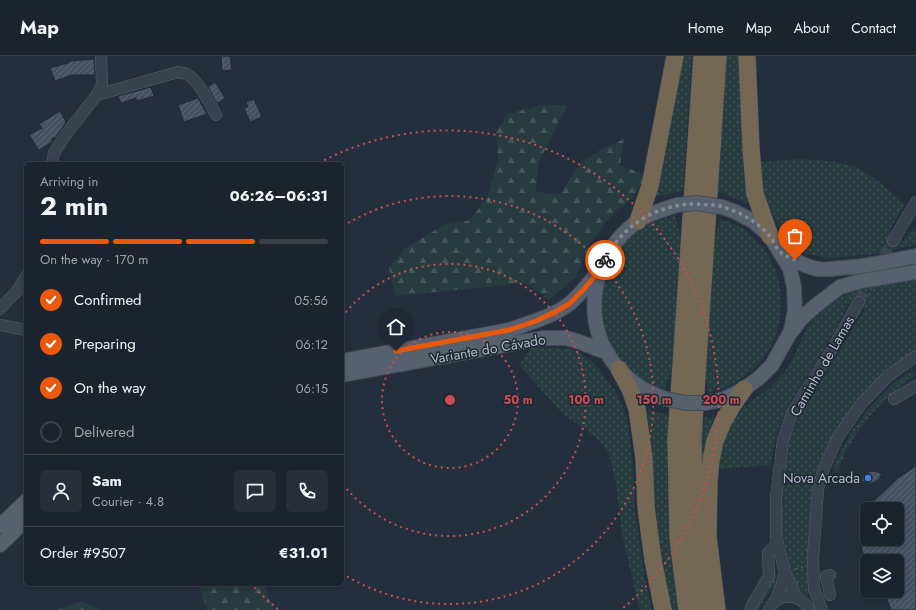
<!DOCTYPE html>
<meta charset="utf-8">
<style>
:root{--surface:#1b232e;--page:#282f3a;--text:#f1f3f6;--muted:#a0a4aa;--line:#39404a;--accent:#ea580c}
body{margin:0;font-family:Jost,sans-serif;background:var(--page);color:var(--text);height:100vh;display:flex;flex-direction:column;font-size:15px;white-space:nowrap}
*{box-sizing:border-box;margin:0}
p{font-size:13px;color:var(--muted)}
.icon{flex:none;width:22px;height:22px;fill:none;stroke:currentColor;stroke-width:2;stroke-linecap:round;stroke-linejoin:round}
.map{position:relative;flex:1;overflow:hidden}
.side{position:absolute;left:24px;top:106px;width:320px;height:424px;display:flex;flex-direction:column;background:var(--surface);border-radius:6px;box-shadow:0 2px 6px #0003,0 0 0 1px var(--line)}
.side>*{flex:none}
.tools{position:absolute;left:860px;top:446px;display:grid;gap:8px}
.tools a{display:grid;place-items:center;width:44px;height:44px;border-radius:6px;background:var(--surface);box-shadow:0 2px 6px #0003,0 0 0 1px var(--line);font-size:20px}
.pin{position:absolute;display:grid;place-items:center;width:34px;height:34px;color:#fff;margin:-41px -17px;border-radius:50% 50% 50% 0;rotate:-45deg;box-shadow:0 0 4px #0007}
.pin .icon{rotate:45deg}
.courier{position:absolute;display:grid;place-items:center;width:40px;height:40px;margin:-20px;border:3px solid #ea580c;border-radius:50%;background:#fff;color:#222;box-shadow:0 1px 5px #0007}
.overview em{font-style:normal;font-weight:700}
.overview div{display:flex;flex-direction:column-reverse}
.overview{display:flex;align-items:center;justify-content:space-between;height:68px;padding:0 16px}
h1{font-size:26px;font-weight:700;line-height:30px}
.bar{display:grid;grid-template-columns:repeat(4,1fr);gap:6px 4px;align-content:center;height:48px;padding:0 16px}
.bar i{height:5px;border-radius:3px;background:var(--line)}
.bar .selected{background:var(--accent)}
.bar p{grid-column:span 4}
.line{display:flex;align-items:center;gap:10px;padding:0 16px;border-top:1px solid var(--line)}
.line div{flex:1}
.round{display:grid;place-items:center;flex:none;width:42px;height:42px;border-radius:6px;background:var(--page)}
ol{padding:0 16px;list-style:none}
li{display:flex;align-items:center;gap:12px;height:44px}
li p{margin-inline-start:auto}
li .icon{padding:4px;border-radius:50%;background:var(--accent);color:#fff;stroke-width:4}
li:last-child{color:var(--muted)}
li i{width:22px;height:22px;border:2px solid var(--line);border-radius:50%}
header{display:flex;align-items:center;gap:24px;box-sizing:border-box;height:56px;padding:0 20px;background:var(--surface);border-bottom:1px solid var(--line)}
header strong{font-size:19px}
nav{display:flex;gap:22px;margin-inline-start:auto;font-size:14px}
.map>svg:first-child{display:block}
</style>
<header>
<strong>Map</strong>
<nav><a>Home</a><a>Map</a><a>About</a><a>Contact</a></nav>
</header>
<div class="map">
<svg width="916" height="554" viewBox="0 0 916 554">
<defs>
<pattern id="grass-dots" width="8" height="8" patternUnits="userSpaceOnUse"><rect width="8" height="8" fill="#263c3f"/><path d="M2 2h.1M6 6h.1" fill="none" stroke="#435659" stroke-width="1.8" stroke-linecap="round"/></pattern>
<pattern id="forest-firs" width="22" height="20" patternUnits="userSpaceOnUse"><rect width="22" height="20" fill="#263c3f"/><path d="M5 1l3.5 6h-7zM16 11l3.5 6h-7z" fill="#435659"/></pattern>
<pattern id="building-hatch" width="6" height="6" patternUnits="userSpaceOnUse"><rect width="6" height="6" fill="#455162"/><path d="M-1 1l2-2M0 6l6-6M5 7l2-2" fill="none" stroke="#5d6877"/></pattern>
</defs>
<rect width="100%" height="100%" fill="#242f3e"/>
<path fill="url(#grass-dots)" d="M681 0H692L683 135 656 140 673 38Z
M726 0H738L742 89 747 147 717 135Z
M798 103 831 105 856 111 875 123 905 148 892 170 889 180 893 185 900 186 906 182 910 176 916 174V189L875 198 829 202 807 198 792 187 778 169 765 142 761 106Z
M675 159 681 181 672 311 665 334C655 329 645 325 635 318 614 301 600 270 601 243 601 239 603 234 603 231 608 210 618 189 635 176 645 169 663 163 675 159Z
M720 163C729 167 740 170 748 176 759 186 771 201 776 215 789 255 777 300 741 323 731 330 719 333 708 337L705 316 714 187Z
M916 224V293L889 315 857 345 840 368 833 379 822 401 818 410 810 454 808 491 811 521 810 530 808 540 804 539 795 525 788 504 781 475 783 436 789 385 800 359 836 301 864 255 863 249 854 245 849 248 823 294 786 353 775 382 771 409 718 413 721 394 729 373 743 351 772 330 790 309 807 272 816 259 831 247 852 235 882 229Z
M531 292H550L569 293 579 296 594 307 617 338 628 365 633 412 635 456 644 517 652 554H640L638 547 622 478 616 429 610 400 603 388 589 376 563 358 519 309Z
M912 316H916V319C907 326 898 333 889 340 865 362 848 388 836 418L834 413 835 406 852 375 869 352 894 327 902 321Z
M645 353 668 359 667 425 669 485 678 554H671L658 490Z
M702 361 713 363 704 393 700 430Z
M770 495 777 520 775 530 765 542 759 554H743L760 526Z"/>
<path fill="url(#forest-firs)" d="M541 49H567L538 108 536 136 559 139 580 108 600 94 624 83 620 109 647 119 632 142 609 162 589 190 576 221 549 244 527 227 396 240 389 212 404 193 444 169 470 164 488 140 498 103 496 76 508 58Z
M199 528H266L269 544 276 554H207Z
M82 545 101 554H57Z"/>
<path fill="url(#building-hatch)" stroke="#1f2835" d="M221 0H230L232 14 222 15Z
M94 3 95 19H72L55 25 50 12 68 7 70 5Z
M215 26 225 42 217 47 208 31Z
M151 31 154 40 137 45 136 42 121 47 118 40Z
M198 42 207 58 184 66 178 49Z
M254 43 262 61 250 66 244 52 248 51 246 46Z
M60 55 66 66 56 81 52 83V86L39 94 29 79 42 72 39 68Z
M916 410V554H891L884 535H897V505H869L862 495 861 483H897V453H866L899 421Z
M874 415 882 418 878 424 873 427H867L861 425 863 419 868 416Z"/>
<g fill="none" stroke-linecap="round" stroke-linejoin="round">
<path stroke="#3a4453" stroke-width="11" stroke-dasharray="11 5.5" stroke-linecap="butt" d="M859 246 893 185"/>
<g stroke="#565f6c" stroke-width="12">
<path id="minor" d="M97 39 178 16C181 17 184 17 187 18 197 23 211 49 216 59
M52 108 54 97 66 78 97 39 102 28 101 0
M893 185 916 146
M0 253 17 235 26 220
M0 269 26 274
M894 343 916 330
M830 539 826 520 830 519
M797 542 785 516 776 482V442L783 384 792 357 829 298 859 246
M775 546 782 528 785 516
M751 554 752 549 769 520 768 497 778 487
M769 554C776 536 801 537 809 554
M822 554 814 533 813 502 818 433 824 412 838 381 861 348 888 320 916 300"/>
</g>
<g stroke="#414a57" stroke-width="16">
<path id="major" d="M781 196C792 203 805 211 818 213 825 214 833 213 840 212 865 211 891 205 916 200
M792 275 801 263 815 250 840 231 861 225 916 216
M342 305 509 274C529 267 552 261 569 248 581 238 591 225 600 213
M342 319 543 282H566L577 285 608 297
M666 343C647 336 634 329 620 314 578 271 590 198 638 165 650 157 664 153 677 149
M706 347 724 343 744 333 759 322 772 309 791 275 795 253 794 231 790 213 770 180 754 166 736 156 722 151
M0 470 26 445
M0 489 26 464"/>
</g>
<g stroke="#434c59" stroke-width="18">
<path id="highway" d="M747 0 751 93 755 138 770 180
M638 165 650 130 675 0
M619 313 630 333 637 353 644 402 646 451 653 504 663 554
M687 554 678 482 676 383 702 0
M703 554 694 481 693 380 718 0
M717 554 708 480 709 425 711 404 715 385 723 366 732 350 744 333"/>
</g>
<path stroke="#44595c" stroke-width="1.5" stroke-dasharray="3 3" stroke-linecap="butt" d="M795 513 803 511"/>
<use href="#minor" stroke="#38414e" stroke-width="11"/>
<use href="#major" stroke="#56606e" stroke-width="14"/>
<use href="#highway" stroke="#746855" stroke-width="17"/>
<g stroke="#414a57" stroke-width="16" stroke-linecap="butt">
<path id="major-bridge" d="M677 149 697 147 722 151
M666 343 686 347H706"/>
</g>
<use href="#major-bridge" stroke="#56606e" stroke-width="14"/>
</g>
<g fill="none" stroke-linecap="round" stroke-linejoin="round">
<path stroke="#828b98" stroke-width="4" stroke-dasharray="0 7.2" d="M605 204C623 166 666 143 708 149 713 149 718 149 723 151 733 154 744 159 753 165 759 169 767 176 771 182 774 186 776 191 779 195 783 199 790 201 795 204"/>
<path stroke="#ea580c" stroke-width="5" d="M396 295 509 274 536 265 553 257 569 248 584 233 600 214 605 204"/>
</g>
<g fill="none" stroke="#ce4d50" stroke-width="2" stroke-dasharray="2 4">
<circle cx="450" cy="344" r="68"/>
<path d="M342 261A136 136 0 1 1 342 427"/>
<path d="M343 170A204 204 0 1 1 343 518"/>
<path d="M278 553A271 271 0 0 1 252 529M319 107A271 271 0 0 1 622 553"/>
</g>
<circle fill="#3f7fe0" stroke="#1d2633" stroke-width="1.5" cx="868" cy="422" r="4"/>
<g text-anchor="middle" stroke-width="3" stroke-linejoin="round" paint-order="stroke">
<g font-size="14" fill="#b4bcc9" stroke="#1d2633">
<text transform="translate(488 293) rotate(-10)" y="5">Variante do Cávado</text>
<text transform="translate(822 310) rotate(-60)" y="5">Caminho de Lamas</text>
</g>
<g font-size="14" fill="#b4bcc9" stroke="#1d2633" text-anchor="end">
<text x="860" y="427">Nova Arcada</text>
</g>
</g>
<circle cx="450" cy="344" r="6" fill="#ce4d50" stroke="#1d2633" stroke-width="2"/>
<g font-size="12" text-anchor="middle" font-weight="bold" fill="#ce4d50" stroke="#1d2633" stroke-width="3" stroke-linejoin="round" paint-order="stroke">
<text x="518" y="348">50 m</text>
<text x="586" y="348">100 m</text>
<text x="654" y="348">150 m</text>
<text x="721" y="348">200 m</text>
</g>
</svg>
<div class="tools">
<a><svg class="icon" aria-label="locate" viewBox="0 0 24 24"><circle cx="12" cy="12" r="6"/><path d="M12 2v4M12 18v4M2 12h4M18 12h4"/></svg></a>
<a><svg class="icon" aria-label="layers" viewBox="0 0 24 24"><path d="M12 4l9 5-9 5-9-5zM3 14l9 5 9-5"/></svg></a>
</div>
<div class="pin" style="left:795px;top:204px;background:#ea580c"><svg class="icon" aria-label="bag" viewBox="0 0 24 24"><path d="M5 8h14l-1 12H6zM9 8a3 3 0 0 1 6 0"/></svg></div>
<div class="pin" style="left:396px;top:295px;background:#1f2937"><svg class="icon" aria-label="home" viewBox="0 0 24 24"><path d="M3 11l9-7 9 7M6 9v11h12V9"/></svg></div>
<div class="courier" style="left:605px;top:204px"><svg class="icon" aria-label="bike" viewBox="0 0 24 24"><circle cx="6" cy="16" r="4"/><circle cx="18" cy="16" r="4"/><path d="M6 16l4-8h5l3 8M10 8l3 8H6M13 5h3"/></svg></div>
<section class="side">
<div class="overview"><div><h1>2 min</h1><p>Arriving in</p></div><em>06:26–06:31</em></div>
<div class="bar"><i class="selected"></i><i class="selected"></i><i class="selected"></i><i></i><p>On the way · 170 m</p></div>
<ol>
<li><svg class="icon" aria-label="check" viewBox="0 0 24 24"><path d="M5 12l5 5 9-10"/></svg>Confirmed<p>05:56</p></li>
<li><svg class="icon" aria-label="check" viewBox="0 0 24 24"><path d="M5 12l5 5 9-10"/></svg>Preparing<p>06:12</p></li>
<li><svg class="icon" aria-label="check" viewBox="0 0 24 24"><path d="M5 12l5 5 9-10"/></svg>On the way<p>06:15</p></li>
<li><i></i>Delivered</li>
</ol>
<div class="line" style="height:72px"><a class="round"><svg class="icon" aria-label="person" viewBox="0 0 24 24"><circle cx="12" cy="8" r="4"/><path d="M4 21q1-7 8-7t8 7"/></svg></a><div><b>Sam</b><p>Courier · 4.8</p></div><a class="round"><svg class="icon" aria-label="chat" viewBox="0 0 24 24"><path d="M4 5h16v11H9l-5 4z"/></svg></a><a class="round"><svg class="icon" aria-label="phone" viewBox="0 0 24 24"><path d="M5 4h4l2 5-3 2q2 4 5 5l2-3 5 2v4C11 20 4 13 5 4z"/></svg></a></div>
<div class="line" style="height:52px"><div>Order #9507</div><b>€31.01</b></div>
</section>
</div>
